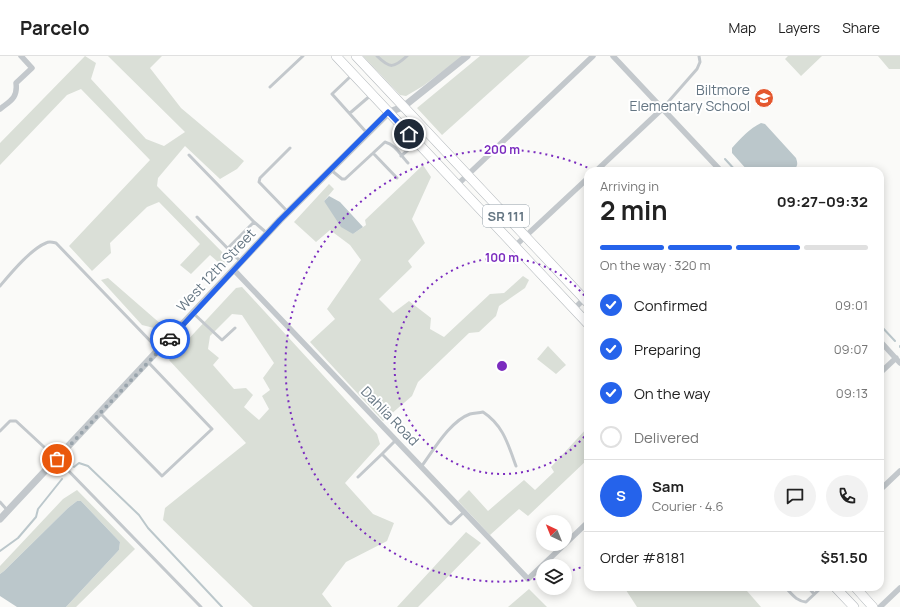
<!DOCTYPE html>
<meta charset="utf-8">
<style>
:root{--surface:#fff;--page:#f2f2f2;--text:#222;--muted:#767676;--line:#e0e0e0;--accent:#2563eb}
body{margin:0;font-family:Manrope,sans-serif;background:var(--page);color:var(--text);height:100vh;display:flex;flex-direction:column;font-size:15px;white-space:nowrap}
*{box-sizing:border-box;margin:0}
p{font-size:13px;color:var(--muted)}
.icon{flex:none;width:22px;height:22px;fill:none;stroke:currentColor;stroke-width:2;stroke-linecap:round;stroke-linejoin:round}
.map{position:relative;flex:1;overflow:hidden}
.panel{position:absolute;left:584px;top:111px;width:300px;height:424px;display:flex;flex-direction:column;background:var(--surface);border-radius:12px;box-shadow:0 2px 10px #0003}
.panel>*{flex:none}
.needle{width:26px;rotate:317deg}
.fabs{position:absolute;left:536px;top:459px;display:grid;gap:8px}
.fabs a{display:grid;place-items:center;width:36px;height:36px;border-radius:50%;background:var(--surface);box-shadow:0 2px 10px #0003;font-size:20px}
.pin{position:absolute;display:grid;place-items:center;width:34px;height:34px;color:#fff;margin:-17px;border:2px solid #fff;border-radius:50%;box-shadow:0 1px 4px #0007}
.courier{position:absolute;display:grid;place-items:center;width:40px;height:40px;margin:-20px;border:3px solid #2563eb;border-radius:50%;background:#fff;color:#222;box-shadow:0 1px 5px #0007}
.headline em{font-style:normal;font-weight:700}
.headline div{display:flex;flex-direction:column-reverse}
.headline{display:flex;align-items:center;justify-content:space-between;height:68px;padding:0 16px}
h1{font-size:26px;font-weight:700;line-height:30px}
.bar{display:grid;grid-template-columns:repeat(4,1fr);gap:6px 4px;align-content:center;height:48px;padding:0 16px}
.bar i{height:5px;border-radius:3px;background:var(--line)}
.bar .active{background:var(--accent)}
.bar p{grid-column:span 4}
.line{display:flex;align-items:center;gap:10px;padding:0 16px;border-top:1px solid var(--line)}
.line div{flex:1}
.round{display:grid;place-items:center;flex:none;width:42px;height:42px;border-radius:21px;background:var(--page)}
ol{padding:0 16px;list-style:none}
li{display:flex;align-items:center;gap:12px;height:44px}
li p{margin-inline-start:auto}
li .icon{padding:4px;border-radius:50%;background:var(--accent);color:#fff;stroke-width:4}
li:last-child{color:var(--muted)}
li i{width:22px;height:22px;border:2px solid var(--line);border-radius:50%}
header{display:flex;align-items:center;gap:24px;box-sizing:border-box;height:56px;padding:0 20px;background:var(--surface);border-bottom:1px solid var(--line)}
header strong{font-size:19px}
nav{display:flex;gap:22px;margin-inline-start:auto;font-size:14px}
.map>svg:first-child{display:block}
</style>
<header>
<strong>Parcelo</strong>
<nav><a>Map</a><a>Layers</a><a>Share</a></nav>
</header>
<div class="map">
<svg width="900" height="551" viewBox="0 0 900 551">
<rect width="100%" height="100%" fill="#fafaf8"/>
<path fill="#dadfd7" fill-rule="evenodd" d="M85 0 96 7 91 23 146 83 164 90 185 76 108 0H162L150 12 181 52 244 105 237 113 220 123 185 90 158 122 157 130 230 204 225 212 210 199 191 218 180 209 200 188 159 146 147 151 110 187 111 197 92 215 69 190 150 104 81 33 67 39 0 109V87Z
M363 0H463L423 30 406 40 400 39Z
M480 0H530L442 79 417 52Z
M788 0H822L801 20 785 3Z
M878 0H900V13H889Z
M423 109 431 121 412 163 425 187 408 205 412 211 379 243 393 257 409 245 431 262 430 273 444 281 490 238 504 237 523 220 529 224 525 232 499 250 496 260 479 276 469 277 418 326 412 340 383 365 310 286 335 263 327 253 361 204 350 189 330 174 316 186 294 166 329 128 334 133 324 145 353 178 366 169 365 164Z
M108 222 170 276 142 269 101 224Z
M242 231 377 378 380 388 345 427 373 458 394 467 387 485 346 506 322 538 332 551H253L163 464 165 452 246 387 169 304 236 232ZM232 258 242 259 274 307 263 322 270 334 262 340 269 353 259 364 244 351 253 339 246 332 234 333 213 309 219 302 208 293 210 280Z
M548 290 566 309 556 318 537 303Z
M588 371V403L528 460 519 453 490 479 458 445 469 434 488 455 524 424 535 434 554 416 551 411Z
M77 434 135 493 76 551H66L119 494 120 486 81 445H77L68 452 4 515 0 518V510L63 443Z
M466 476 481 487 418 551H397Z
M624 531H750L747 535 761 551H637Z
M529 533 547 551H508Z"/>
<path fill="#bbc7cb" d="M761 67 765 68 796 102C798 108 798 110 793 115H748L732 97V92C740 83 750 72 761 67Z
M329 140 340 146 363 171 353 178 341 171 324 145Z
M77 445H81L120 486 119 494 66 551H17L0 540V518L4 515 68 452Z"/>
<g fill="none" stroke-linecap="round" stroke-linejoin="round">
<path stroke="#bbc7cb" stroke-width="2" d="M725 103 736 115
M880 269 895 285
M900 290V291
M74 411 79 407 88 410 139 459 148 472 222 551
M0 495 18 482 36 461 38 453 62 423"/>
<g stroke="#b5babe" stroke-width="10">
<path id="primary" d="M336 0 588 268
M356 0 588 247
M835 531 854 551
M855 531 873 551"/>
</g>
<path stroke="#c3c8cc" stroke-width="3" d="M377 0C390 13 394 12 407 0
M352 19 332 38 367 77
M270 31 303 0
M662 53 697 13 700 6 699 0
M350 57 371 39
M373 97 397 122
M189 99 254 166 268 178
M401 100 416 87
M331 114 342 123H345L385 86C395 88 401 100 408 107
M288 156 259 126 260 122 290 92
M197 161 241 206
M228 192 254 166
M0 230C11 217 31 193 46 187 49 185 52 186 56 187L158 293
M193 257 222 284 235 272
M100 357 162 420 212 373 148 306
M0 375 10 365H16L57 403 201 551
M396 384 382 398 430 447 449 467 451 468 464 456
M421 411C433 395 450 365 470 358 474 357 479 357 483 356 503 369 508 388 516 410
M358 421 382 398
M0 446 8 455
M785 531C792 538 796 545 806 546L822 531
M808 531 814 538
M764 533 765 531"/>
<path stroke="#c3c8cc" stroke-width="5.5" d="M613 0 721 115
M0 53C10 45 18 42 16 27L32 12 21 0
M596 115 662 53
M457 129 593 0
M515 190 588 122
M234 214 528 523 565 488
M574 253 588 239
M880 285 900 307
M880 317 896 302
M880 434 900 415
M565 488 588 466
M880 551 900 532"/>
<path stroke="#c3c8cc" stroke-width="7" d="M0 463 280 164 389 56 403 51 467 0"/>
<use href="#primary" stroke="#fff" stroke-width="9"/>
</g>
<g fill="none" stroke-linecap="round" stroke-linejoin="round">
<path stroke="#99a4ac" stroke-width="4" stroke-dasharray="0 7.2" d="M57 403 170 283"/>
<path stroke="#2563eb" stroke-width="5" d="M170 283 280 164 388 56 409 78"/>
</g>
<g fill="none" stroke="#7b2cbf" stroke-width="2" stroke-dasharray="2 4">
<path d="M588 376A108 108 0 1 1 588 244"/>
<path d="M586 509A216 216 0 0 1 565 517M541 522A216 216 0 1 1 593 114"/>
</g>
<defs>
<g id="school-disc" transform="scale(1)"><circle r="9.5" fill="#e4572e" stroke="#fff"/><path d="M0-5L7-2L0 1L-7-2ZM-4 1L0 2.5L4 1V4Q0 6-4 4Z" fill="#fff"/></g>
</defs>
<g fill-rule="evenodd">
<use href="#school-disc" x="764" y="42"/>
</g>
<g text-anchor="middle" stroke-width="4" stroke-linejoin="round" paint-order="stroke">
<rect fill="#fff" stroke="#939fa8" stroke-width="1" x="483" y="149" width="46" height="22" rx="3"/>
<g font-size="13" font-weight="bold" fill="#657683">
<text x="506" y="165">SR 111</text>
</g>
<g font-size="14" fill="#657683" stroke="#fff" text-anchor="end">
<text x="750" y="39">Biltmore<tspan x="750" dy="16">Elementary School</tspan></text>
</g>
<g font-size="14" fill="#657683" stroke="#fff">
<text transform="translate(216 214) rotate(-47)" y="5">West 12th Street</text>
<text transform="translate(390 360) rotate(46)" y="5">Dahlia Road</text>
</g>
</g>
<circle cx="502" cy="310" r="6" fill="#7b2cbf" stroke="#fff" stroke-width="2"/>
<g font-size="12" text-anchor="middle" font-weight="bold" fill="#7b2cbf" stroke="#fff" stroke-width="4" stroke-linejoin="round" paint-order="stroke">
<text x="502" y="98">200 m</text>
<text x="502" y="206">100 m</text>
</g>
</svg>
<div class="fabs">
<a><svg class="needle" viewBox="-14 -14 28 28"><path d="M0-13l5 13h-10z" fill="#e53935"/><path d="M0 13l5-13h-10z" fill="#767676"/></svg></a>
<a><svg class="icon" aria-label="layers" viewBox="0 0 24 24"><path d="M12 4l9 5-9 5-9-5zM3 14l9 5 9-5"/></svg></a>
</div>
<div class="pin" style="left:57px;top:403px;background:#ea580c"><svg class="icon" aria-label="bag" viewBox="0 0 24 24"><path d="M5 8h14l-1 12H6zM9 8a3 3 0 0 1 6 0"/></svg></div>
<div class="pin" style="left:409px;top:78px;background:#1f2937"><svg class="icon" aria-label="home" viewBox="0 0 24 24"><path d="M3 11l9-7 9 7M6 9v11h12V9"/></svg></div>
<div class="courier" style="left:170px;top:283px"><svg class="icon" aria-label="car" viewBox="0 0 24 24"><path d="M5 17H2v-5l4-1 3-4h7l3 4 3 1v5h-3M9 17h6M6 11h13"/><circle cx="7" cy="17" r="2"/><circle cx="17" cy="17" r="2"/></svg></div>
<section class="panel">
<div class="headline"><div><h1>2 min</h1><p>Arriving in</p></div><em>09:27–09:32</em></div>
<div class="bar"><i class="active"></i><i class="active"></i><i class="active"></i><i></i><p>On the way · 320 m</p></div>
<ol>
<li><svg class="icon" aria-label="check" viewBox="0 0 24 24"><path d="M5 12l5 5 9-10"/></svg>Confirmed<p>09:01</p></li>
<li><svg class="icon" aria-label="check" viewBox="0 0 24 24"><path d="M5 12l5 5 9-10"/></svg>Preparing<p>09:07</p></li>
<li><svg class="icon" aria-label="check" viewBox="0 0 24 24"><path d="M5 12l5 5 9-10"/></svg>On the way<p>09:13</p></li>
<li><i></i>Delivered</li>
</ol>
<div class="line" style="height:72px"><b class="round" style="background:var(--accent);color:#fff">S</b><div><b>Sam</b><p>Courier · 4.6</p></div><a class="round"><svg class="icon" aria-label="chat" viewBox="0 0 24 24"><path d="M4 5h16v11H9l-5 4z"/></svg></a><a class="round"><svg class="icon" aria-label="phone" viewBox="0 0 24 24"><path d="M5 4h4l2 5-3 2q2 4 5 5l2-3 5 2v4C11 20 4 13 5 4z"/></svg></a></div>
<div class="line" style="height:52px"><div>Order #8181</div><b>$51.50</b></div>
</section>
</div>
